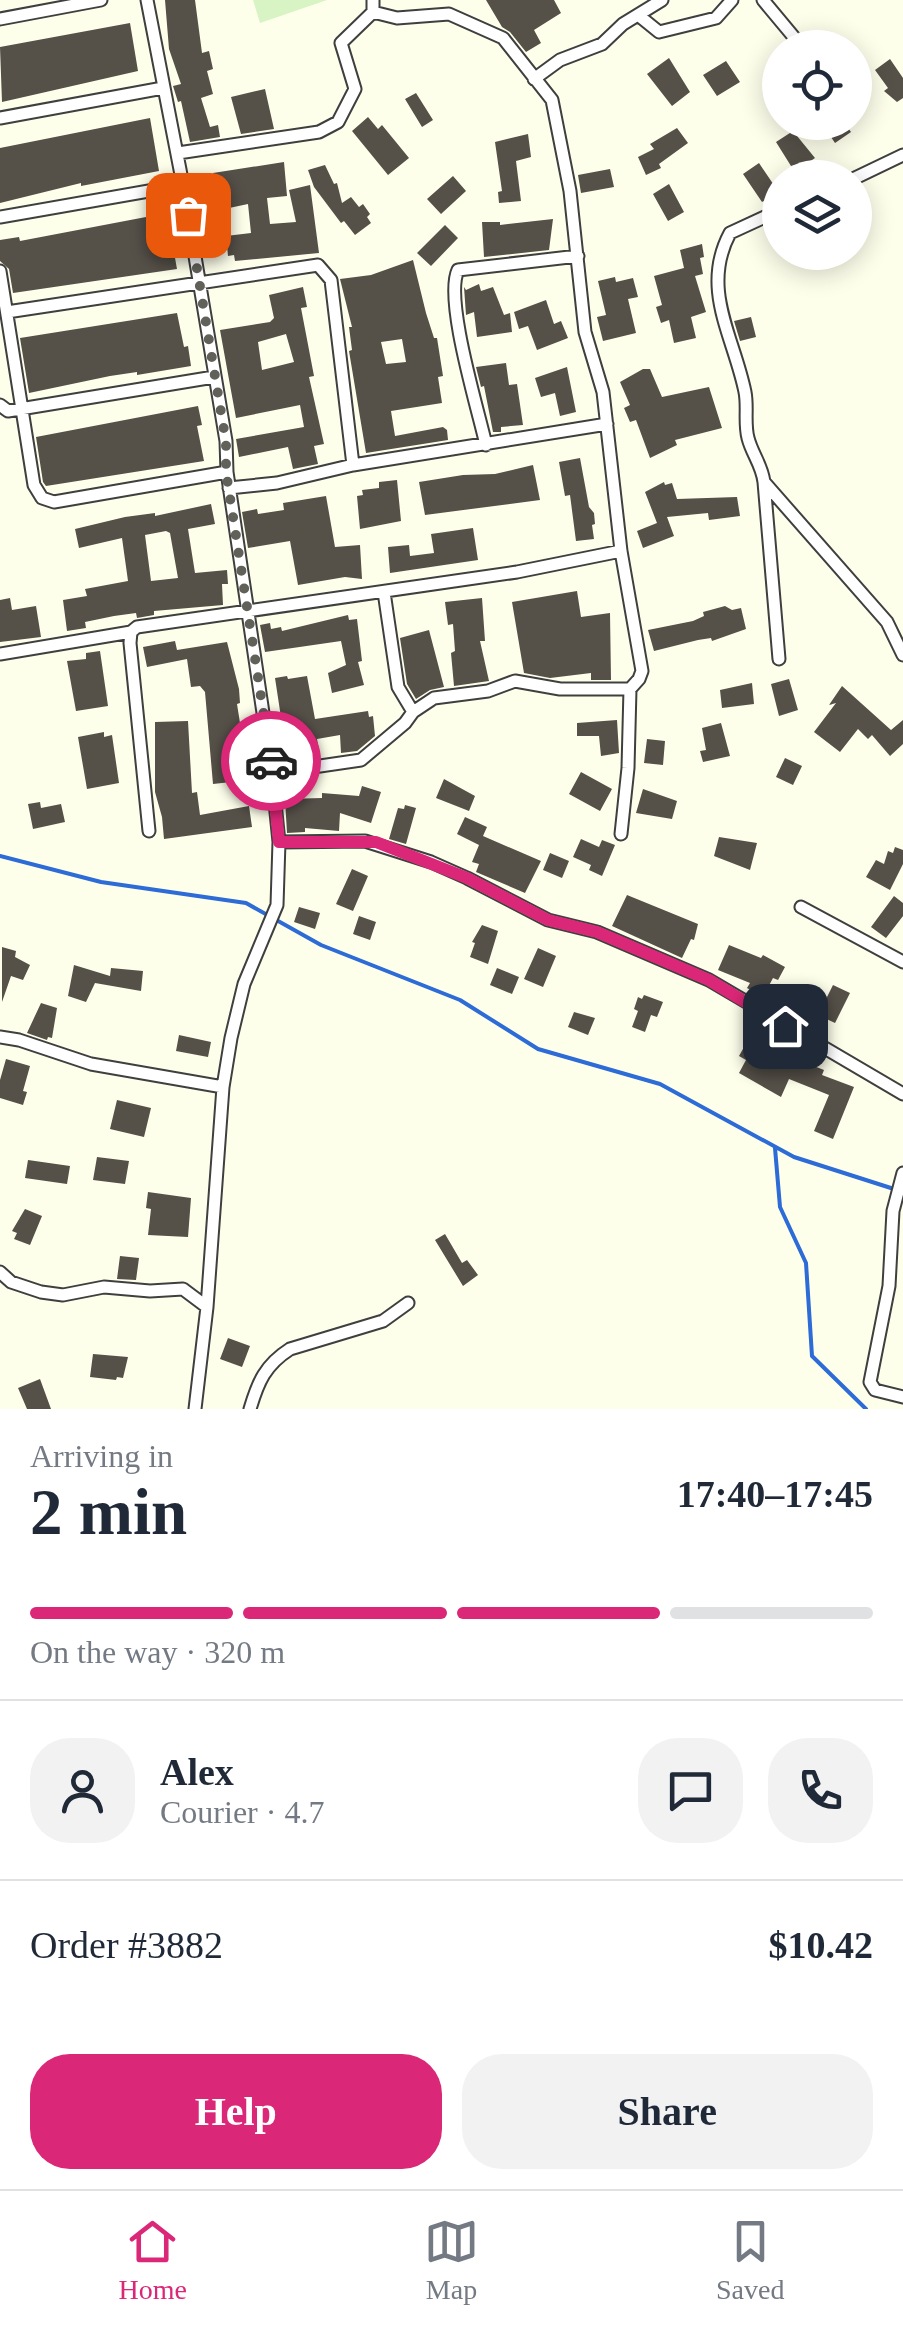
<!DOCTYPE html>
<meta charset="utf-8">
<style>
:root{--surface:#fff;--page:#f2f2f3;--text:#1f2937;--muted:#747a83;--line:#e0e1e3;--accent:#db2777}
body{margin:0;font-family:Georgia,serif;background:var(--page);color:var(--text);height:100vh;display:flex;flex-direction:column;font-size:38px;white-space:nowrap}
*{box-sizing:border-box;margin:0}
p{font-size:32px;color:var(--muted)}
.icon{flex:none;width:55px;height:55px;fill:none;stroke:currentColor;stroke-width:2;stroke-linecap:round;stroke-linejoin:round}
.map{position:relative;height:1409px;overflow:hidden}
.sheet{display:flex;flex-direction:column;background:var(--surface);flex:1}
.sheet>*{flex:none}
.controls{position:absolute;left:762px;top:30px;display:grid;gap:20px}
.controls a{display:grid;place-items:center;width:110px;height:110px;border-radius:50%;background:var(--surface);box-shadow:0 5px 25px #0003;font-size:50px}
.pin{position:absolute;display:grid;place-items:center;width:85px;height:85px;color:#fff;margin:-42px;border-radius:20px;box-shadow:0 5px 15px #0006}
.courier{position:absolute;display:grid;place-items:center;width:100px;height:100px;margin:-50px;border:8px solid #db2777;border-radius:50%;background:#fff;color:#222;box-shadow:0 2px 12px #0007}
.headline em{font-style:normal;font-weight:700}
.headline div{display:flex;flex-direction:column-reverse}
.headline{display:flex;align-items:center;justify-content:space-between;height:170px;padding:0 30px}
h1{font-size:65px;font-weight:700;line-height:75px}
.bar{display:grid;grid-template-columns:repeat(4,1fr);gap:15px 10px;align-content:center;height:120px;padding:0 30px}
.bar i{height:12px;border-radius:8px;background:var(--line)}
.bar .current{background:var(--accent)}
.bar p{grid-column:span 4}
.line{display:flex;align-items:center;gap:25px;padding:0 30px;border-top:2px solid var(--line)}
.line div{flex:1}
.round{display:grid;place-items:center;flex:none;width:105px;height:105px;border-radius:40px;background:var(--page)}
.button{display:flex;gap:20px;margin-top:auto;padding:20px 30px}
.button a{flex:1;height:115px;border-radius:40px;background:var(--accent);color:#fff;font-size:40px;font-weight:700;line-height:115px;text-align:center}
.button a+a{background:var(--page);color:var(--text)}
.menu{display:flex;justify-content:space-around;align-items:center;height:140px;border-top:2px solid var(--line);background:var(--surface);font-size:28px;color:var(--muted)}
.menu a{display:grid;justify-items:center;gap:5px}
.menu .current{color:var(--accent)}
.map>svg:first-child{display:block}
</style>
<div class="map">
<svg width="903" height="1409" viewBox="0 0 903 1409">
<rect width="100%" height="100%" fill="#feffeb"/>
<path fill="#d8f3c4" d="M253 0H327L260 23Z"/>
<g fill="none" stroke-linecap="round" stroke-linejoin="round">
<path stroke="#2d6bd7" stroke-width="4" d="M0 856 101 882 246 903 321 945 460 1000 538 1049 660 1084 794 1157 894 1189
M775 1148 780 1207 806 1263 812 1356 866 1409"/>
</g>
<path fill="#555048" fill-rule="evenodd" d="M165 0H195L202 53 209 51 213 69 207 71 213 94 201 98 210 127 218 125 220 137 190 142 181 101 178 102 173 86 181 84 169 49Z
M486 0H554L561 13 534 30 541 43 526 52 510 32 502 27Z
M130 23 138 71 2 102 0 47Z
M669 58 690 92 672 106 647 74Z
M890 59 903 78V98L897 102 884 91 888 88 875 70Z
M726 61 740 82 717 96 703 75Z
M265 89 274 129 241 134 231 97Z
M416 93 433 120 422 127 405 99Z
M368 117 378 129 382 125 409 158 388 175 352 131Z
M150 118 159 171 81 186V183L0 203V148Z
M821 122H844L851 132 835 143Z
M677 128 688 143 659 164 661 168 646 175 638 157 654 149 650 144Z
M793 131 815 158 797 170 794 165 791 166 776 142Z
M528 134 531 157 516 161 521 201 499 203 498 192 502 191 495 142Z
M284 162 287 196 267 198 270 224 296 222 289 190 310 185 319 253 235 261 234 255 228 256 226 236 251 233 248 204 215 211 216 215 198 219 192 185 214 180 213 173Z
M759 163 780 194 771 202 769 198 762 202 743 174Z
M325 165 334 184 337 183 342 203 351 197 359 207 363 204 370 214 367 217 371 223 355 235 344 221 341 223 314 187 308 170Z
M610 169 614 187 581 193 578 175Z
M453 176 466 191 441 214 427 199Z
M669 184 684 212 668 221 653 194Z
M167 213 177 269 13 293 9 269 0 261V240L19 237 20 241Z
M553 219 549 250 484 257 482 222H500V225Z
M445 225 458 238 431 266 417 253Z
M702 244 704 257 700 258 703 274 695 276 706 312 691 317 696 338 674 343 669 320 661 323 656 307 662 305 654 276 684 268 680 250Z
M413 260 426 313 434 338H437L443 376 438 377 442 403 391 411 395 436 443 427 447 430 448 440 366 453 349 351 352 350 349 327H352L340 279 371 275ZM402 339 406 362 386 364 381 342Z
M615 277 616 282 633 278 638 297 628 299 636 333 603 341 597 317 606 315 598 281Z
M479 284 481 291 493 287 504 315 510 313 512 332 477 337 474 312 466 315 464 287 466 290Z
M303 287 307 307 301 308 314 376 309 377 324 444 314 446 318 464 293 469 288 447 239 457 236 439 304 427 300 405 236 418 220 330 270 322 274 318 269 295ZM286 334 294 362 262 370 258 342Z
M546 300 554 324 561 321 568 338 537 350 528 326 519 329 514 312Z
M177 313 184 347 188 346 191 366 137 375V372L110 376 29 393 20 338Z
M751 317 756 337 740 341 734 321Z
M506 363 509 385 517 384 523 425 501 427V432H493L484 386 481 387 476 367Z
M567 367 576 412 560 416 555 393 541 397 535 378Z
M643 369H650L662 397 709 387 722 428 675 440 677 445 650 458 636 420 630 422 624 408 630 405 620 382Z
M198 406 202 425 197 426 204 461 46 486 43 482 36 437Z
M580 458 589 507 594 513 595 524 592 525 594 539 576 541 570 495 565 496 559 462Z
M533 465 540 500 425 515 419 482 463 475 495 474Z
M397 480 401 521 360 529 357 496 363 495 362 490 379 488V482Z
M664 482 665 485 672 483 677 499 737 497 740 516 709 520 708 513 667 517 674 536 643 548 637 531 657 523 645 492Z
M326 496 335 547 360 545 362 579 345 577 298 585 290 541 248 548 242 512 257 509 258 514 284 510 283 503Z
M211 504 215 524 188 529 195 573 227 570 228 584H222L223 605 154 611V615L137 618 136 613 114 616 85 622 86 628 67 631 63 600 87 596 85 589 128 581 122 538 79 548 75 529 125 517 155 513V516ZM166 531 170 533 178 578 151 581 145 535Z
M473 528 478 560 390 573 388 547 409 545 410 556 434 553 431 534Z
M577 591 581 617 610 613 611 680H591V673L550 678 524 673 512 602Z
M10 598 12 610 36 606 41 637 0 642V600Z
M482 598 485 641H480L489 681 454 686 451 653 455 651 453 624 448 625 445 602Z
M725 606 732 610 741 608 746 629 712 641 711 638 698 640 654 651 648 630 693 621 704 616 703 612Z
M348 615 349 620 357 619 362 661 358 662 364 685 332 693 328 673 346 665 341 641 265 652 260 625 270 623 271 629 281 627 282 631Z
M429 630 444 687 430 690 416 699 407 684 400 638Z
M175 641 177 650 227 642 239 689 240 703 237 704 249 780 213 784 205 692 200 686 191 687 187 659 147 667 143 647Z
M100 651 108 706 76 711 67 661 86 659V653Z
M287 676 288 679 307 676 315 719 368 711 369 717 373 716 375 736 357 751 341 753 340 735 317 739 320 756 288 761 278 725 282 724 275 678Z
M789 679 798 710 779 716 771 684Z
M752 683 754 704 722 708 720 690Z
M842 686 891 730 903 720V744L890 756 872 735 868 739 858 729 840 752 814 732 836 703 829 705Z
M617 720 619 753 601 756 599 736H577V723Z
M188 721 192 793 197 792 200 815 249 806 252 827 164 839 162 817 155 792V722Z
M721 723 730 756 703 762 700 751 706 750 702 728Z
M104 732V737L112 735 119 783 87 789 78 737Z
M647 739 665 741 663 765 644 763Z
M785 758 802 766 793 785 776 777Z
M581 772 612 789 600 811 569 794Z
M444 779 475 796 469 811 436 798Z
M362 786 381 792 371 823 340 813 339 831 305 828V832L287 833 285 799 322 798V793L359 796Z
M643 789 677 801 672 819 636 813Z
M40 802 41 808 61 804 65 822 33 829 28 804Z
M405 805 416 808 406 844 389 839 398 808 404 809Z
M465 817 487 827 483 836 541 861 525 893 476 872 479 864 472 862 479 845 457 834Z
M719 837 757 843 750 870 714 856Z
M581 839 599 847 602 840 615 845 602 876 589 870 591 865 573 857Z
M895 847 903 850V864L890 890 866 877 876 860 884 864 888 851 893 853Z
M550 853 569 861 562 878 543 870Z
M352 869 368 876 353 911 336 904Z
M627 895 698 924 694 940 691 939 682 958 612 926Z
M894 896 903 903V916L886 938 871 927Z
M299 907 320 913 315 929 294 922Z
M359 916 376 922 370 940 353 934Z
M482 925 498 931 488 964 470 957 475 943 472 942Z
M729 945 761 958 763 955 785 967 778 980 773 978 763 997 747 988 750 983 718 970Z
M2 947 16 951 15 957 30 965 23 980 11 976 2 1002Z
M538 948 556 956 543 987 524 979Z
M74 965 110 976 111 968 143 971 141 991 95 983 86 1002 68 996Z
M497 968 519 977 512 994 490 985Z
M833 985 850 993 835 1023 818 1015Z
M644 995 663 1002 657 1017 651 1015 645 1032 632 1027 638 1011 634 1009 638 997 642 999Z
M41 1003 57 1008 52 1038 48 1037 47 1040 27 1033Z
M574 1012 595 1018 588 1035 568 1027Z
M179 1035 211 1042 208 1057 176 1051Z
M748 1040 777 1056 778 1052 824 1070 822 1075 854 1087 833 1139 814 1131 829 1095 789 1079 781 1097 739 1073 746 1060 739 1056Z
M6 1059 30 1066 23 1091 27 1092 23 1105 0 1098V1080Z
M117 1100 151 1108 144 1137 110 1129Z
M97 1157 129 1161 125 1184 93 1180Z
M28 1160 70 1166 67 1184 25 1178Z
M148 1192 191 1198 188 1237 148 1235 151 1209 146 1208Z
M25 1209 42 1216 30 1245 14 1239 17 1233 12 1231Z
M445 1234 462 1263 467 1260 478 1275 463 1286 435 1240Z
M120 1256 139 1258 136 1280 117 1279Z
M228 1338 250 1346 242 1367 220 1359Z
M93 1354 128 1357 123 1378 117 1377 116 1380 90 1377Z
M40 1379 51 1409H27L18 1388Z"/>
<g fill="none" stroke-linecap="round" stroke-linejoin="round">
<g stroke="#3f3f3f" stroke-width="15">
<path id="street" d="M147 0 183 185 226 441 227 472 272 773 279 842 277 905 244 984 231 1038 223 1087 207 1307 195 1409
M763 0 803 48
M638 15 659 32 716 18 732 0
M0 19 101 0
M534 79 560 60 602 44 623 24 662 0
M0 118 163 88
M178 153 319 132 338 122 355 89 341 43 373 12V0
M855 178 903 155
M780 210 730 233C700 289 734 337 745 392 748 407 744 423 748 438 752 454 762 465 764 482L887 622 903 655
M0 217 183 185
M0 271 34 485 42 498 54 502 227 472
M7 312 318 265 331 280 353 465 277 483 229 488
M0 405 8 411 214 377
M486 445C478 409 444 299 458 270L578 256
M353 465 607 424
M764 482 779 659
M384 592 398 687 413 712
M0 654 131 632
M272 773 361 760 405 723 413 712 434 698 488 691 515 681 560 689H630L639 679 642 671 621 551 603 392 585 332 570 191 552 100 503 38 449 14 397 18 373 12
M149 831 130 643 131 632 137 627 517 572 621 551
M621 834 628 768 630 689
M279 842 365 841 431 862 467 878 548 920 597 932 709 980 903 1094
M801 907 903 962
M0 1037 19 1040 91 1064 223 1087
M903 1173 893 1211 889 1286 870 1382 875 1390 903 1397
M0 1272 11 1282 41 1292 63 1295 104 1287 150 1291 183 1289 207 1307
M250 1409C258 1382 265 1365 290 1349L383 1321 408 1303"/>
</g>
<use href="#street" stroke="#fff" stroke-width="11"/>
</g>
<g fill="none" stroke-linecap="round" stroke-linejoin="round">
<path stroke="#61615a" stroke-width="10" stroke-dasharray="0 18" d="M188 215 226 442V472L271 761"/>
<path stroke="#db2777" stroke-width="12" d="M271 761 279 842H376L467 878 548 920 597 932 709 980 785 1026"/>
</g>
</svg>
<div class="controls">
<a><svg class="icon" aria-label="locate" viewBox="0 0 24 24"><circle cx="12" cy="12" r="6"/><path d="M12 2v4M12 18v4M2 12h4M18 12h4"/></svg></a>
<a><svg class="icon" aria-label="layers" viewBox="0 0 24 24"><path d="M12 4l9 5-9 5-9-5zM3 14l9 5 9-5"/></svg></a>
</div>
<div class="pin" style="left:188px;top:215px;background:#ea580c"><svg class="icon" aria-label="bag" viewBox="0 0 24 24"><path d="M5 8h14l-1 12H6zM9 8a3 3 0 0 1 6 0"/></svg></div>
<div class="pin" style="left:785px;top:1026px;background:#1f2937"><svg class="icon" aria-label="home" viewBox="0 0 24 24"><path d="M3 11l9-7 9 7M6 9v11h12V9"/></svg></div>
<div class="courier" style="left:271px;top:761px"><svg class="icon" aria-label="car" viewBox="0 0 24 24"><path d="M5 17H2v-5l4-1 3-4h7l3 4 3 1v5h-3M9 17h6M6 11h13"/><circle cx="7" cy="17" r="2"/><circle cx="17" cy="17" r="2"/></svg></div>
</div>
<section class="sheet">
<div class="headline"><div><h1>2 min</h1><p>Arriving in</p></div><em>17:40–17:45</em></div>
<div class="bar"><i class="current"></i><i class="current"></i><i class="current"></i><i></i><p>On the way · 320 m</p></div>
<div class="line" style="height:180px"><a class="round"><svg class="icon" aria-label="person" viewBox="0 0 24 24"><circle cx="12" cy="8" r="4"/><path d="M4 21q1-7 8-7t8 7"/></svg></a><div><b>Alex</b><p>Courier · 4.7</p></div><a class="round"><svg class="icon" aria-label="chat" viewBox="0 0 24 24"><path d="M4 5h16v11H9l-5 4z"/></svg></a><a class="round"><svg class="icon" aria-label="phone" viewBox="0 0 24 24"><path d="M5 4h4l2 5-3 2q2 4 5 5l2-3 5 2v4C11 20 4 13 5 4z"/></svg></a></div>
<div class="line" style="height:130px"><div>Order #3882</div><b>$10.42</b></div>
<div class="button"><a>Help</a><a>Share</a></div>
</section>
<nav class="menu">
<a class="current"><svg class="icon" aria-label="home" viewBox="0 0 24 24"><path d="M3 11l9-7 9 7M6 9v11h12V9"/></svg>Home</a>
<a><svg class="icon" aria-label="map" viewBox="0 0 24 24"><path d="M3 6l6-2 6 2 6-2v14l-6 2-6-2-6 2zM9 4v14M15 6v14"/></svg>Map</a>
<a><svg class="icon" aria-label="saved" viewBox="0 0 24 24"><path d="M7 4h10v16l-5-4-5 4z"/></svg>Saved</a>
</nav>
